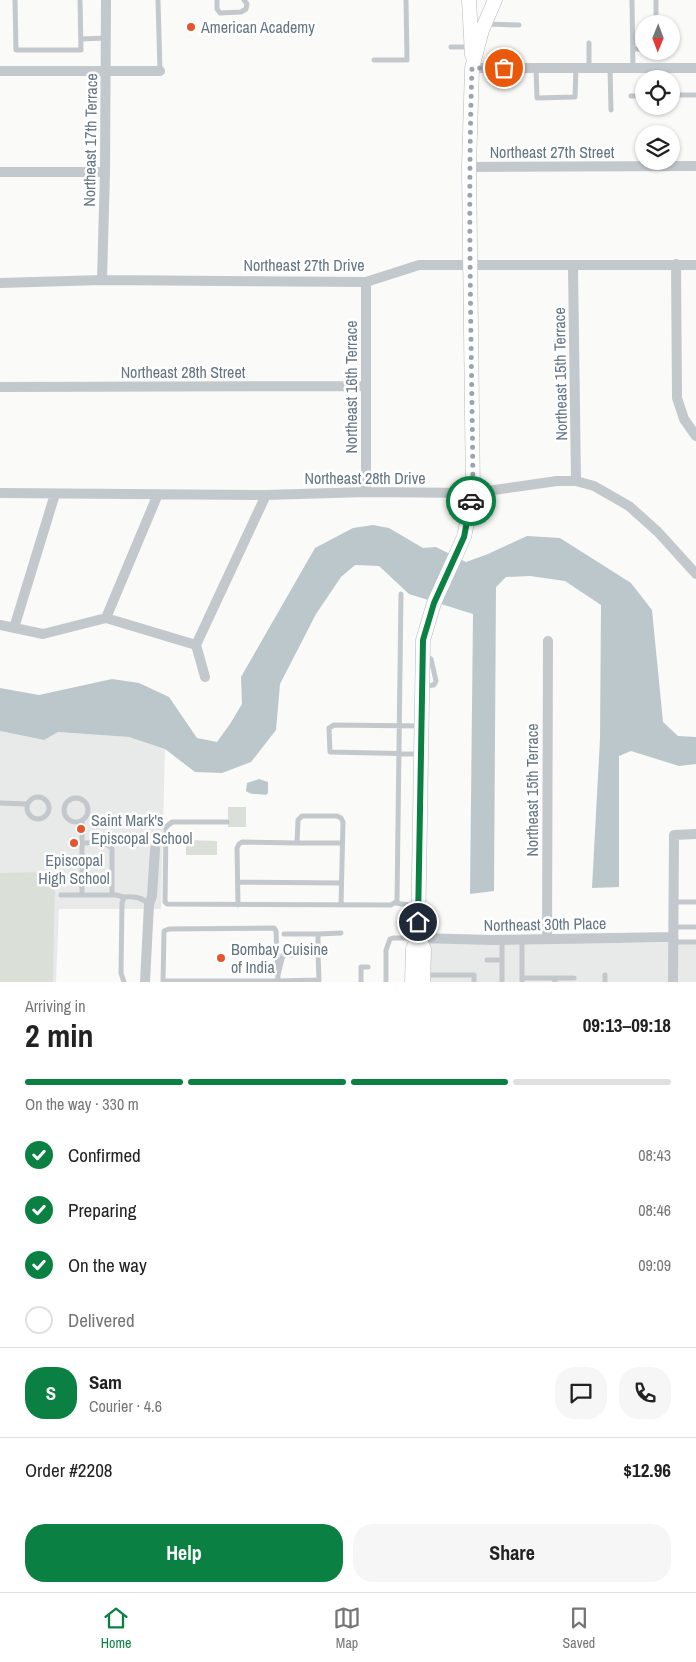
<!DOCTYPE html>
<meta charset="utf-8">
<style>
:root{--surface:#fff;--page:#f6f6f6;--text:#222;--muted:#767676;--line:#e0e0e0;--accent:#0b8043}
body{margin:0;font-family:"Archivo Narrow",sans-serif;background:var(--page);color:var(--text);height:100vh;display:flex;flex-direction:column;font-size:19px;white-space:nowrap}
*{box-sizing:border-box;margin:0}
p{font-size:16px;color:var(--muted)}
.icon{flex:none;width:28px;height:28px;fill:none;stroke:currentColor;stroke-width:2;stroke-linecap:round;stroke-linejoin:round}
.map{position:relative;height:982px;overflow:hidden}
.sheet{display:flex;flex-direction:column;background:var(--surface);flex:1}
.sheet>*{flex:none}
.needle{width:32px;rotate:181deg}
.controls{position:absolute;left:635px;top:15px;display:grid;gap:10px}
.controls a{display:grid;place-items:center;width:45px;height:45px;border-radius:50%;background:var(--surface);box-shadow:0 1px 4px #0004;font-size:25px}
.pin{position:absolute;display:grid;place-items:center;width:42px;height:42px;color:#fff;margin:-21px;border:2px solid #fff;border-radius:50%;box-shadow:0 1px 5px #0007}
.courier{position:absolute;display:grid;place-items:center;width:50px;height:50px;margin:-25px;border:4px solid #0b8043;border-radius:50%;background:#fff;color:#222;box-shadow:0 1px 6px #0007}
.headline em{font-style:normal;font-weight:700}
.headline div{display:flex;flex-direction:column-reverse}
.headline{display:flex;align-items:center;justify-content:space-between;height:85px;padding:0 25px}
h1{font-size:32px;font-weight:700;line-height:38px}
.bar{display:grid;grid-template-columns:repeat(4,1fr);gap:8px 5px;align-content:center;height:60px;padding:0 25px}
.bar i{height:6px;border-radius:4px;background:var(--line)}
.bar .on{background:var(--accent)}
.bar p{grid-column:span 4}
.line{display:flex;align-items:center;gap:12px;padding:0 25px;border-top:1px solid var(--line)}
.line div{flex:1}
.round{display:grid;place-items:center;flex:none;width:52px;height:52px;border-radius:20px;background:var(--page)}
ol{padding:0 25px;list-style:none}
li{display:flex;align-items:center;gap:15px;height:55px}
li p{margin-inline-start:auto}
li .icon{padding:5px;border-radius:50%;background:var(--accent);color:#fff;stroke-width:4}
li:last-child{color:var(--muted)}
li i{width:28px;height:28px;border:2px solid var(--line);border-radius:50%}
.cta{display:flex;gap:10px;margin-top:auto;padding:10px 25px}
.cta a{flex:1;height:58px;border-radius:20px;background:var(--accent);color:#fff;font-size:20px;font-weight:700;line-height:58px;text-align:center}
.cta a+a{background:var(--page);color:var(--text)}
.menu{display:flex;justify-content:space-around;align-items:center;height:70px;border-top:1px solid var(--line);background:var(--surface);font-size:14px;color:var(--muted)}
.menu a{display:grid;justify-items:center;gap:2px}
.menu .on{color:var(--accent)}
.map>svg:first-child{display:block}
</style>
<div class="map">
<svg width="696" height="982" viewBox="0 0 696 982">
<rect width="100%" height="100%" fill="#fafaf8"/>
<path fill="#e8e9e9" d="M0 731 43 740 58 732 129 737 165 749 161 909H59L56 982H0Z
M428 942 696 943V982H428Z"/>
<path fill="#dadfd7" d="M228 807H246V827H228Z
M186 840 217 841V855H186Z
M46 872 55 879 53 982H0V873Z"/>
<path fill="#bbc7cb" d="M373 525 389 528 423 548 436 547 466 562 488 554 527 536 560 538 631 583 652 610 663 722 678 736 696 737V764L679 766 631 751 619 756V887L592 888 600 739 601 605 565 581 530 576 506 577 496 587 494 891 470 894 473 614 409 594 379 566 355 565 341 577 316 614 280 684 276 730 251 762 222 773 195 772 165 749 129 737 58 732 44 740 0 731V688L39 695 112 679 139 683 169 697 197 738 217 742 230 724 242 704 241 677 315 548 353 528Z
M259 779 268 782V793L266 795C259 793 252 796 246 791L247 783Z"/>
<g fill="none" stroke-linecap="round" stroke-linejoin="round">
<g stroke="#b3babf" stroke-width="15">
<path id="secondary" d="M469 0 472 55
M418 938 424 949 423 982
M412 982 413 949 418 938 423 640 434 603 464 537 473 493 469 167 472 68 482 30 495 0"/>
</g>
<path stroke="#c3c8cc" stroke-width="5" d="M15 0 16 50H81L80 0
M158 0 160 71
M217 0V9L220 13 241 12 246 9 247 4 244 0
M632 0 633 68
M656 0V24
M485 24 519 25
M81 39 106 38
M451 47H469
M633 49H644
M374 60H407L406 0
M536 68 537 98 575 97 576 68
M589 68V43
M610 68 611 110
M671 95H696
M631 96H644
M424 686 434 685 436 681 431 659 425 655
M420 754 330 752 329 728 334 725 421 726
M27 808a11 11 0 1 1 22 0a11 11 0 1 1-22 0Z
M64 810a12 12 0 1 1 24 0a12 12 0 1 1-24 0Z
M0 803 27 804
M227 822H172L166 827 165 902 167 904 391 905 397 901 401 594
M82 843C93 843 105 840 112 849V895
M297 843H342
M238 882 341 883
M61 895H82V821
M82 895H116L124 897
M674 902H696
M395 903 417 906
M238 905 237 848 239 844 242 842 297 843 298 820 302 816H337L341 818 343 822 341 905
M673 927H696
M284 934H318V954
M318 934 341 933
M502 940V982
M673 942H696
M487 960H502
M424 975H474V982
M522 978H554L555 982
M554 978H574
M163 981H278V982
M124 982 121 973 122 903 124 897C134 896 141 897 149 904
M163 982 164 931 169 929 274 928 276 931 278 981 319 980 318 954 283 955 278 975
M361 982V967H368
M386 982V950L390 939 393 938H415
M522 982V940
M605 982V975"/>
<path stroke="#c3c8cc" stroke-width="10" d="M472 68H696
M0 71H160
M469 167 696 166
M0 172H105
M676 264 677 398 684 419 696 436
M573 266 576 481
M102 280 105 172 106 0
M0 283 102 280 366 282 419 265H696
M0 387 366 386
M366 492V282
M0 493 266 495 366 492 473 493 557 481H576L594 486 629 506 658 532 696 574
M106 618 158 494
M0 625 43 634 106 618 196 645 205 677
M14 628 55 494
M196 645 266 495
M418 938 493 940 673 937
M547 939 548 641
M145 982 149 904 152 896 155 849
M673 982 674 835 696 834"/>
<use href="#secondary" stroke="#fff" stroke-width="14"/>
</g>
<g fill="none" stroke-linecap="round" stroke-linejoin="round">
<path stroke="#99a4ac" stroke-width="5" stroke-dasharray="0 9" d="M471 501 473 493C472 352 467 210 472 68H504"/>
<path stroke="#0b8043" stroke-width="6" d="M418 922 423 640 434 603 464 537 471 501"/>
</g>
<g fill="#e4572e" stroke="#fff" stroke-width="2">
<circle cx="191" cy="27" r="5"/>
<circle cx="81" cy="829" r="5"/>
<circle cx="74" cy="843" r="5"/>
<circle cx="221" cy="958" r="5"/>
</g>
<g text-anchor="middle" stroke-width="5" stroke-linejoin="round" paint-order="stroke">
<g font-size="16" fill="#657683" stroke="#fff" text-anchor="start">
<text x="201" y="33">American Academy</text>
<text x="91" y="826">Saint Mark's<tspan x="91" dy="18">Episcopal School</tspan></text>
<text x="74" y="866" text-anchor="middle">Episcopal<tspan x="74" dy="18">High School</tspan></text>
<text x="231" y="955">Bombay Cuisine<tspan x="231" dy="18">of India</tspan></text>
</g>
<g font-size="16" fill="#657683" stroke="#fff">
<text transform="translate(90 140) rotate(-89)" y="6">Northeast 17th Terrace</text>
<text x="552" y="158">Northeast 27th Street</text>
<text x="304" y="271">Northeast 27th Drive</text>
<text x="183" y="378">Northeast 28th Street</text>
<text transform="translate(560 374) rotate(-91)" y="6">Northeast 15th Terrace</text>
<text transform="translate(351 387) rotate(-90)" y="6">Northeast 16th Terrace</text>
<text x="365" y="484">Northeast 28th Drive</text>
<text transform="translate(532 790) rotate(-90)" y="6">Northeast 15th Terrace</text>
<text transform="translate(545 924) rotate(-1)" y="6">Northeast 30th Place</text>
</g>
</g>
</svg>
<div class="controls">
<a><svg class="needle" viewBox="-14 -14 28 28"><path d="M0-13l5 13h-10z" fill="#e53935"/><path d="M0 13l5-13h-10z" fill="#767676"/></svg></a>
<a><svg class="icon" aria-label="locate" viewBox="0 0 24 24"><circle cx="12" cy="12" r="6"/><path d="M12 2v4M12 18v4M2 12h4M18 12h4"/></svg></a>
<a><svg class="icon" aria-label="layers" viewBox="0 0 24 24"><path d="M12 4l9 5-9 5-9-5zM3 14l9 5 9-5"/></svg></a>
</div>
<div class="pin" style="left:504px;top:68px;background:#ea580c"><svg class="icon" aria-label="bag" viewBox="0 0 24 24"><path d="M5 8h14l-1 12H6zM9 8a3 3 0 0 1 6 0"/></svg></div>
<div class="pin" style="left:418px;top:922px;background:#1f2937"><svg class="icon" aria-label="home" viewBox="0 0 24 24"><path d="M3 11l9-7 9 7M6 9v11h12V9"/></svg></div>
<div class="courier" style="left:471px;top:501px"><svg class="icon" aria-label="car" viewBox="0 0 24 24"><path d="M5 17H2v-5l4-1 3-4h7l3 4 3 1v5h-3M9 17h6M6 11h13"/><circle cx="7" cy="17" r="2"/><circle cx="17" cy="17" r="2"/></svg></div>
</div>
<section class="sheet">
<div class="headline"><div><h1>2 min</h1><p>Arriving in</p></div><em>09:13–09:18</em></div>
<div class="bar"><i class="on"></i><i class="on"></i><i class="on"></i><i></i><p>On the way · 330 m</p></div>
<ol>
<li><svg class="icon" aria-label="check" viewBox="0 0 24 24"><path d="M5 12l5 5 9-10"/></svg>Confirmed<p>08:43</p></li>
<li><svg class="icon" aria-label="check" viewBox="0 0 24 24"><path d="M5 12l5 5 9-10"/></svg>Preparing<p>08:46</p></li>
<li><svg class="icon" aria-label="check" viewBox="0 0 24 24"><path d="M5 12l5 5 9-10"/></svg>On the way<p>09:09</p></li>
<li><i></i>Delivered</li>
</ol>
<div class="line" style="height:90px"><b class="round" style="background:var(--accent);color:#fff">S</b><div><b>Sam</b><p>Courier · 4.6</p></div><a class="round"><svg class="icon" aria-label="chat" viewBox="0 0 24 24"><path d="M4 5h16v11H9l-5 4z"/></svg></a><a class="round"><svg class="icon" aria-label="phone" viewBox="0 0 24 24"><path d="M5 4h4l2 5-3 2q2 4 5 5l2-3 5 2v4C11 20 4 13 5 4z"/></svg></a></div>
<div class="line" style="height:65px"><div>Order #2208</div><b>$12.96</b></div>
<div class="cta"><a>Help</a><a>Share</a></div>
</section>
<nav class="menu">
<a class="on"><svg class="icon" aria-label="home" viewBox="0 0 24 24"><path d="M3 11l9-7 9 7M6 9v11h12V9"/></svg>Home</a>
<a><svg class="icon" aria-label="map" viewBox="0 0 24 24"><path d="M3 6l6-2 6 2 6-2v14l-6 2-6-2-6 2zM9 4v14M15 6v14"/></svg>Map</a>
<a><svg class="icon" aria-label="saved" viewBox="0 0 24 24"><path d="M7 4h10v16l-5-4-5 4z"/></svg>Saved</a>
</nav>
